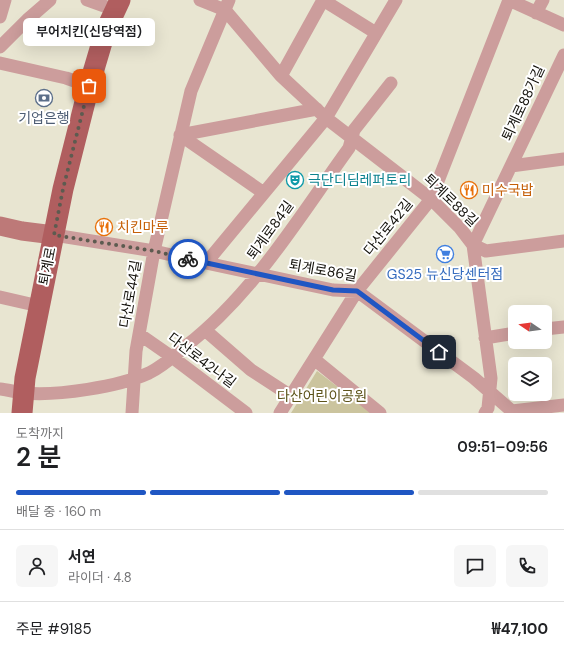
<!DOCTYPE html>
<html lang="ko">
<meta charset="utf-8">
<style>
:root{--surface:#fff;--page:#f6f6f6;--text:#202124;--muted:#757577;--line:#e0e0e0;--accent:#1f56c3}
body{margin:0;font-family:"DM Sans","Noto Sans KR",sans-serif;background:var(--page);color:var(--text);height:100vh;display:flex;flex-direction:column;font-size:15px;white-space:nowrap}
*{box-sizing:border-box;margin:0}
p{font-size:13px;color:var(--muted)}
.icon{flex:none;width:22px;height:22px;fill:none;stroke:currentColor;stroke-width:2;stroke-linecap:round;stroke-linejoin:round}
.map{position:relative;height:413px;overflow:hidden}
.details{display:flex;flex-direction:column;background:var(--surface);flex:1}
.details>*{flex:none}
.needle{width:26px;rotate:283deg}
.buttons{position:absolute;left:508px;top:305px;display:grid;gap:8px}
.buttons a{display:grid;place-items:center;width:44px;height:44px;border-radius:6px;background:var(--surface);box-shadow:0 4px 16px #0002;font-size:20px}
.pin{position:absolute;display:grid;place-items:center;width:34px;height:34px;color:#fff;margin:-17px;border-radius:8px;box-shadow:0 2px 6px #0006}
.courier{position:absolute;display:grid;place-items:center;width:40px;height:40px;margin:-20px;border:3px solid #1f56c3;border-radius:50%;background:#fff;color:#222;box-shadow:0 1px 5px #0007}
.bubble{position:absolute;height:28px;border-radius:6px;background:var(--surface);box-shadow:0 4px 16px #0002;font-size:13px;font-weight:600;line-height:28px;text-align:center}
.head em{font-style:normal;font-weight:600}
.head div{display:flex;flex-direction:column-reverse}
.head{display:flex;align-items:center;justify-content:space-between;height:68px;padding:0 16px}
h1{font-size:26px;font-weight:600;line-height:30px}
.bar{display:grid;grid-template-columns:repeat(4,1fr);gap:6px 4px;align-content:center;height:48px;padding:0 16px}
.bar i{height:5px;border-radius:3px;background:var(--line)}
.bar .selected{background:var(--accent)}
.bar p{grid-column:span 4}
.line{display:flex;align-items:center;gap:10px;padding:0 16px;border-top:1px solid var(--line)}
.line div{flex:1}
.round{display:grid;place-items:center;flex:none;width:42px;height:42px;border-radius:6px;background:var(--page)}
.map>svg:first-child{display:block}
</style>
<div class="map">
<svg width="564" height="413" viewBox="0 0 564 413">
<rect width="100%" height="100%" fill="#e8e5d1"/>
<path fill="#cbc49e" d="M317 371 372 413H291Z"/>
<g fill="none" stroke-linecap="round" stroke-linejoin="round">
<path stroke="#cc9d9c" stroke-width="13" d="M87 0 115 10
M200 0 225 10 281 76 326 118 431 199 460 228 473 245 491 378 488 408 485 413
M323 0 376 33
M509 0 564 25
M536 13 543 0
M0 17 5 0
M0 47 27 20 50 0
M564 55 473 245 486 251 564 241
M0 63 66 78 89 86
M281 76 323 0
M180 135 317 109
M180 135 264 193
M511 166 564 159
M54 235 154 251 206 263 333 290 357 291 474 378 514 413
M206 263 326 118 396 0
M0 297 39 306
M545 329 564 327
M205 330 251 370 291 396
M139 334 172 357 246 413
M485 338 515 333
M314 359 380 413
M0 389C8 390 16 392 24 393 58 396 118 387 149 373 163 366 174 356 186 346 254 293 299 217 349 148L354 130 391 83
M512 411 564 405
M132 413 136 351 154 251 191 91 229 0
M280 413 357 291 431 199 509 0"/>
<path stroke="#bd7978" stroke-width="19" d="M0 226 22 231 54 235"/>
<path stroke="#b05e5f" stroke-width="21" d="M22 413 25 378 63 189 89 86 105 32 120 0"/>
</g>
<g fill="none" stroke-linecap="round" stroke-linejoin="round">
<path stroke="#5d5b50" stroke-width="4" stroke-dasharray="0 7.2" d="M89 86 63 189 54 235 154 251 188 259"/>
<path stroke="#1f56c3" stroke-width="5" d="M188 259 333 290 357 291 439 352"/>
</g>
<defs>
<g id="bank-ring" transform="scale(0.9)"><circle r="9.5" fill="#fff" stroke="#5c6f8a" stroke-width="1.5"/><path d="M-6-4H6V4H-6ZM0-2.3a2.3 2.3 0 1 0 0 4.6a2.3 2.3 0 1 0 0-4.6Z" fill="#5c6f8a"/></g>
<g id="theatre-ring" transform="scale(0.9)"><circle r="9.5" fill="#fff" stroke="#0f9aa8" stroke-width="1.5"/><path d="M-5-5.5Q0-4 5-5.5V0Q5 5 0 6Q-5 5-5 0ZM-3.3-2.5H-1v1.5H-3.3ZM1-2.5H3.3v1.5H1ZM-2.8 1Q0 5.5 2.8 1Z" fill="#0f9aa8"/></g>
<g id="restaurant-ring" transform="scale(0.9)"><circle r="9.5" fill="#fff" stroke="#e8710a" stroke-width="1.5"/><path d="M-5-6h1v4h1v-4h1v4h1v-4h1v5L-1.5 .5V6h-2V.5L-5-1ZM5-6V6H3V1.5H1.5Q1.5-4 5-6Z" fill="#e8710a"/></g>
<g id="supermarket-ring" transform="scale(0.9)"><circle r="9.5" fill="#fff" stroke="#3f7fe0" stroke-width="1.5"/><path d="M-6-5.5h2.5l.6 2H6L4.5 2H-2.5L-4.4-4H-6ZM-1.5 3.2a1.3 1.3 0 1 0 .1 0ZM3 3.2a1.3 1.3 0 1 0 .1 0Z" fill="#3f7fe0"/></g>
</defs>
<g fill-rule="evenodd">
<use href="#bank-ring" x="44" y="98"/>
<use href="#theatre-ring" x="295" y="180"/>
<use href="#restaurant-ring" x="469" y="190"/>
<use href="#restaurant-ring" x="104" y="227"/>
<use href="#supermarket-ring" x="445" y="254"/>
</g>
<g text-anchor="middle" stroke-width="4" stroke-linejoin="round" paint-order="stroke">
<g font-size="14" fill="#12100a" stroke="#fff">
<text transform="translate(523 103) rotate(-65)" y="5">퇴계로88가길</text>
<text transform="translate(451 200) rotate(44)" y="5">퇴계로88길</text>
<text transform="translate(388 227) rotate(-51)" y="5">다산로42길</text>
<text transform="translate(270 230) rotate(-54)" y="5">퇴계로84길</text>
<text transform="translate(47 266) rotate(-79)" y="5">퇴계로</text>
<text transform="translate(323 270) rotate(10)" y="5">퇴계로86길</text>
<text transform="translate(130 294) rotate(-80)" y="5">다산로44길</text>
<text transform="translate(202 360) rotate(37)" y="5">다산로42나길</text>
</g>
<g font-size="14" fill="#4e5e75" stroke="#fff">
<text x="44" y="123">기업은행</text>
</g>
<g font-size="14" fill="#0d838f" stroke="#fff" text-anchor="start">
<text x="308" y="185">극단디딤레퍼토리</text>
</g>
<g font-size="14" fill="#c56008" stroke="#fff" text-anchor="start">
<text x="482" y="195">미수국밥</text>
<text x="117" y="232">치킨마루</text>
</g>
<g font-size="14" fill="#366cbe" stroke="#fff">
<text x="445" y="279">GS25 뉴신당센터점</text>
</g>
<g font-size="14" fill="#5d531a" stroke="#fff">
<text x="322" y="401">다산어린이공원</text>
</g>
</g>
</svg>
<div class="buttons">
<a><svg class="needle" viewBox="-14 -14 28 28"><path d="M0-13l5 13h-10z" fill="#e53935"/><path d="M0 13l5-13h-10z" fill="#757577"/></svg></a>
<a><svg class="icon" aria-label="layers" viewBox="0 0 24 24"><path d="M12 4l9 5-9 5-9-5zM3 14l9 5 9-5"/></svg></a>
</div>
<div class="pin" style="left:89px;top:86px;background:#ea580c"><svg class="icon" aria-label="bag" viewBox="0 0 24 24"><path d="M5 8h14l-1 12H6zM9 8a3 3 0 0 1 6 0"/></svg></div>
<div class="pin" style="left:439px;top:352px;background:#1f2937"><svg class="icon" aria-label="home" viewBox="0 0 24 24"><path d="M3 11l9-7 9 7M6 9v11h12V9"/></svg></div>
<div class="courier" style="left:188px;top:259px"><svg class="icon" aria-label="bike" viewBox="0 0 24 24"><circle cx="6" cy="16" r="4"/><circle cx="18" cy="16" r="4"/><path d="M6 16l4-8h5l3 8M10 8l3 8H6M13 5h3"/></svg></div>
<div class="bubble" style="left:23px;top:18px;width:132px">부어치킨(신당역점)</div>
</div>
<section class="details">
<div class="head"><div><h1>2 분</h1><p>도착까지</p></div><em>09:51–09:56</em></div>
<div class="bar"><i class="selected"></i><i class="selected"></i><i class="selected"></i><i></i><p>배달 중 · 160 m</p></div>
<div class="line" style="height:72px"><a class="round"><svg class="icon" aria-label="person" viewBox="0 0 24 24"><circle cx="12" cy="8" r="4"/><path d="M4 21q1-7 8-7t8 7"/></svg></a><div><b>서연</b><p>라이더 · 4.8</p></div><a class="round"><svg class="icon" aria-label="chat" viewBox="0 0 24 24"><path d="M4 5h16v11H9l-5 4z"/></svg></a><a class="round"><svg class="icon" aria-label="phone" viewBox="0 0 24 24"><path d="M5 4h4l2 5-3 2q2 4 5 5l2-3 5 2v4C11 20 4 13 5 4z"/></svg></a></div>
<div class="line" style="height:52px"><div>주문 #9185</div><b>₩47,100</b></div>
</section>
